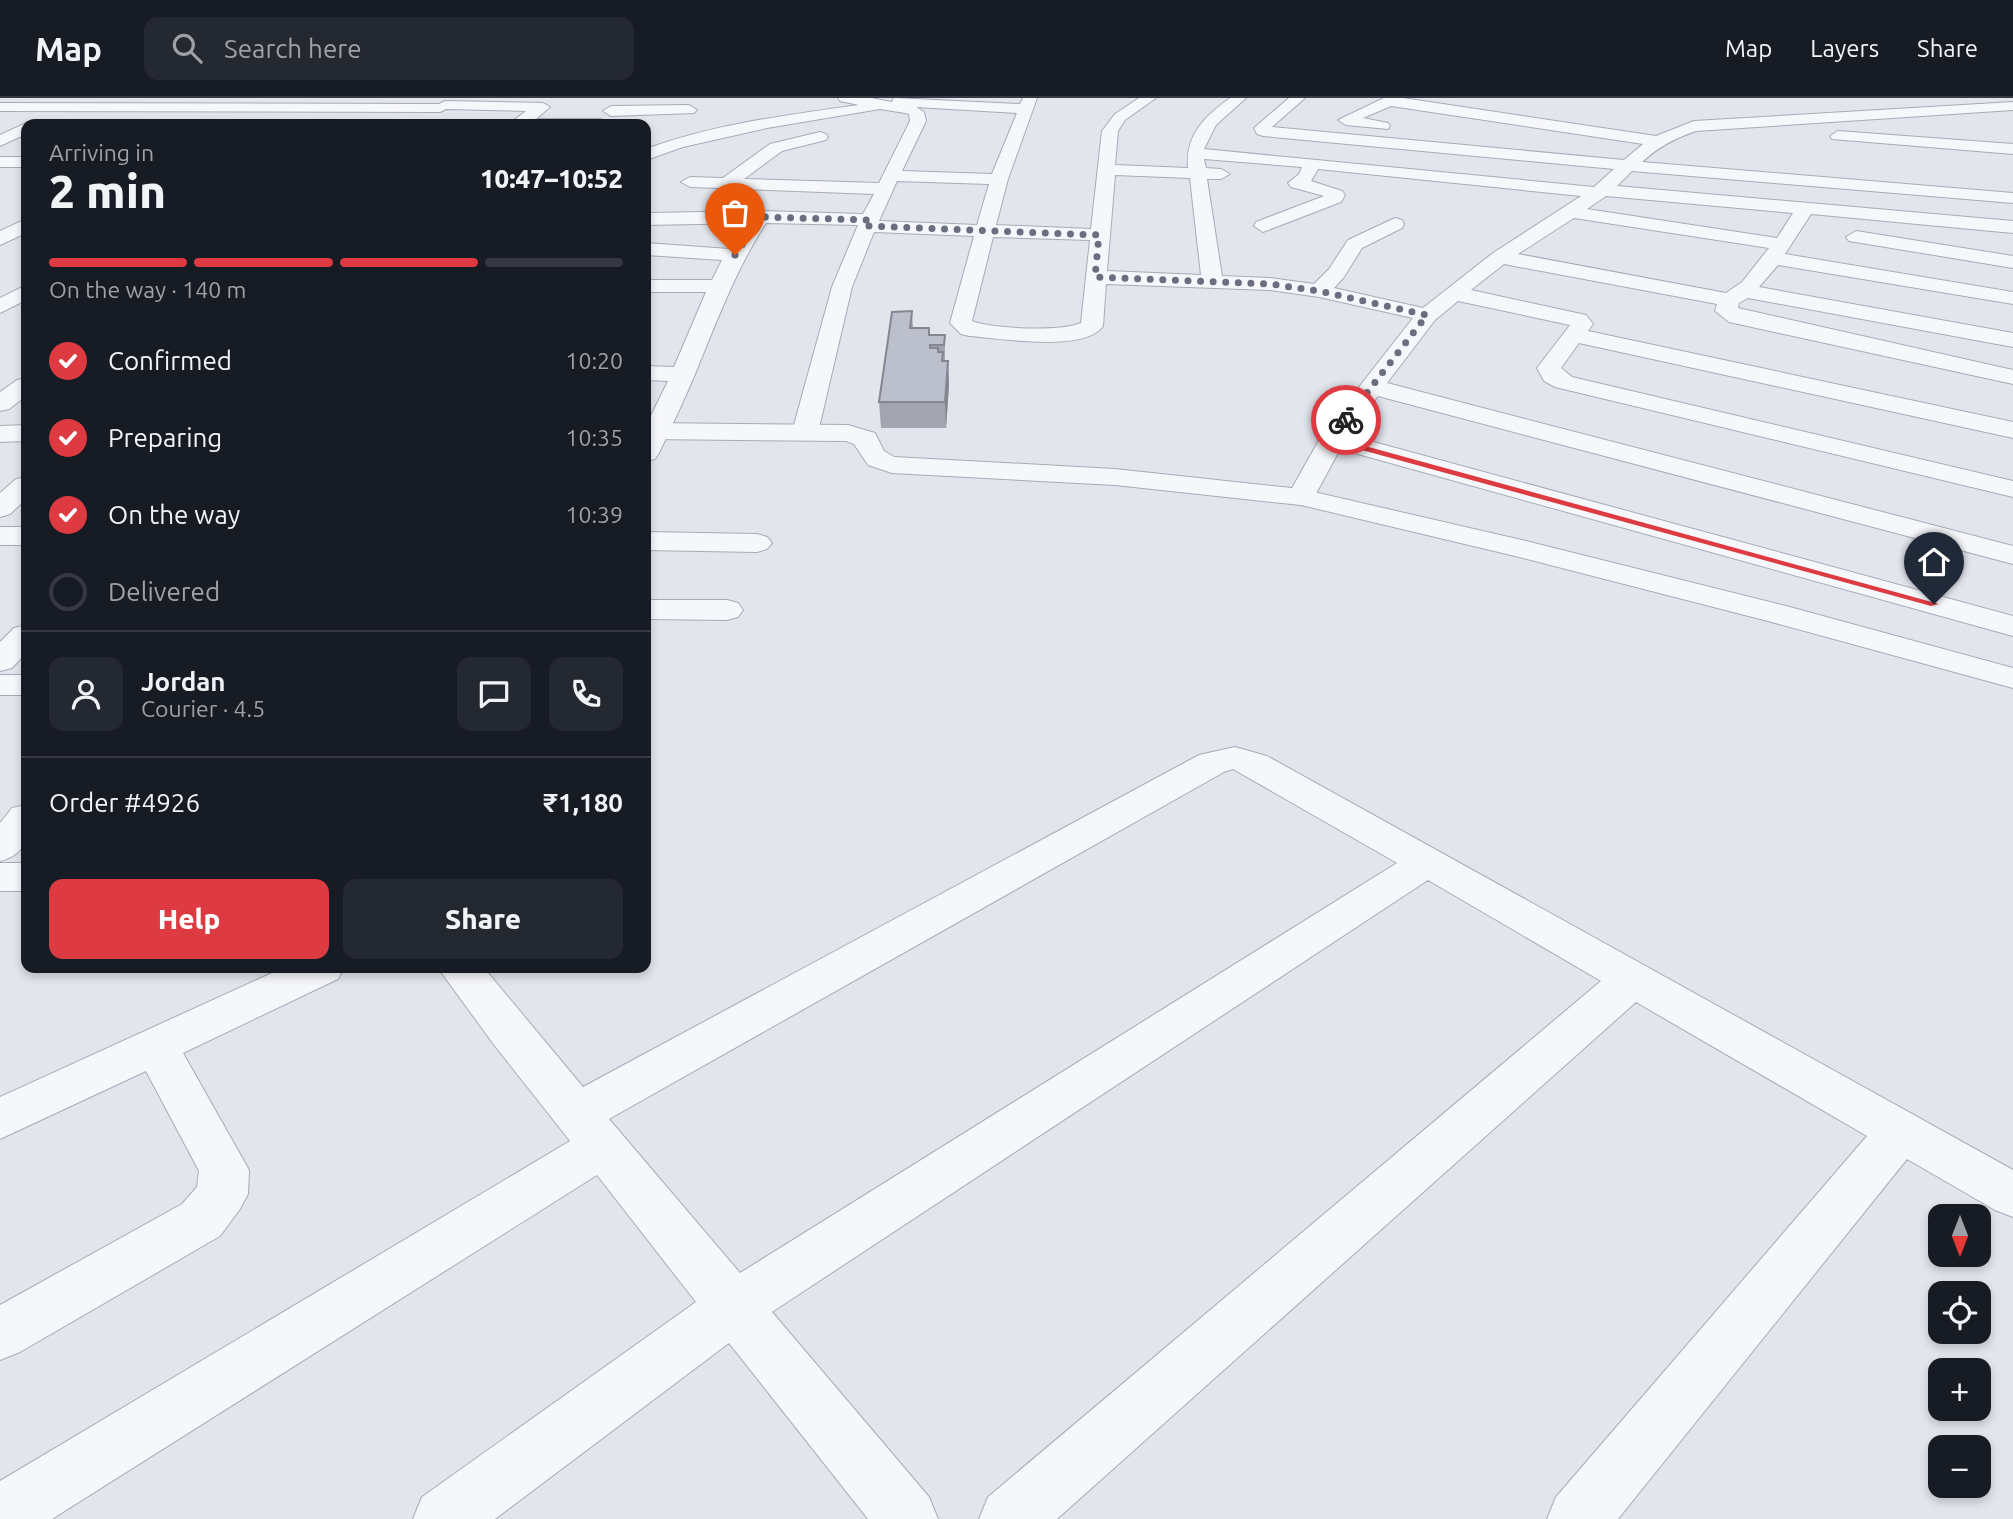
<!DOCTYPE html>
<meta charset="utf-8">
<style>
:root{--surface:#171b24;--page:#242831;--text:#f1f3f6;--muted:#9ea1a6;--line:#363941;--accent:#de3a42}
body{margin:0;font-family:Ubuntu,sans-serif;background:var(--page);color:var(--text);height:100vh;display:flex;flex-direction:column;font-size:26px;white-space:nowrap}
*{box-sizing:border-box;margin:0}
p{font-size:23px;color:var(--muted)}
.icon{flex:none;width:38px;height:38px;fill:none;stroke:currentColor;stroke-width:2;stroke-linecap:round;stroke-linejoin:round}
.map{position:relative;flex:1;overflow:hidden}
.details{position:absolute;left:21px;top:21px;width:630px;height:854px;display:flex;flex-direction:column;background:var(--surface);border-radius:14px;box-shadow:0 4px 10px #0003}
.details>*{flex:none}
.needle{width:46px;rotate:180deg}
.buttons{position:absolute;left:1928px;top:1106px;display:grid;gap:14px}
.buttons a{display:grid;place-items:center;width:63px;height:63px;border-radius:14px;background:var(--surface);box-shadow:0 4px 10px #0003;font-size:35px}
.pin{position:absolute;display:grid;place-items:center;width:60px;height:60px;color:#fff;margin:-72px -30px;border-radius:50% 50% 50% 0;rotate:-45deg;box-shadow:0 0 7px #0007}
.pin .icon{rotate:45deg}
.courier{position:absolute;display:grid;place-items:center;width:70px;height:70px;margin:-35px;border:5px solid #de3a42;border-radius:50%;background:#fff;color:#222;box-shadow:0 2px 9px #0007}
.overview em{font-style:normal;font-weight:800}
.overview div{display:flex;flex-direction:column-reverse}
.overview{display:flex;align-items:center;justify-content:space-between;height:119px;padding:0 28px}
h1{font-size:46px;font-weight:800;line-height:52px}
.bar{display:grid;grid-template-columns:repeat(4,1fr);gap:10px 7px;align-content:center;height:84px;padding:0 28px}
.bar i{height:9px;border-radius:5px;background:var(--line)}
.bar .current{background:var(--accent)}
.bar p{grid-column:span 4}
.line{display:flex;align-items:center;gap:18px;padding:0 28px;border-top:2px solid var(--line)}
.line div{flex:1}
.round{display:grid;place-items:center;flex:none;width:74px;height:74px;border-radius:14px;background:var(--page)}
ol{padding:0 28px;list-style:none}
li{display:flex;align-items:center;gap:21px;height:77px}
li p{margin-inline-start:auto}
li .icon{padding:7px;border-radius:50%;background:var(--accent);color:#fff;stroke-width:4}
li:last-child{color:var(--muted)}
li i{width:38px;height:38px;border:4px solid var(--line);border-radius:50%}
.primary-button{display:flex;gap:14px;margin-top:auto;padding:14px 28px}
.primary-button a{flex:1;height:80px;border-radius:14px;background:var(--accent);color:#fff;font-size:28px;font-weight:800;line-height:80px;text-align:center}
.primary-button a+a{background:var(--page);color:var(--text)}
header{display:flex;align-items:center;gap:42px;box-sizing:border-box;height:98px;padding:0 35px;background:var(--surface);border-bottom:2px solid var(--line)}
header strong{font-size:33px}
nav{display:flex;gap:38px;margin-inline-start:auto;font-size:24px}
.search{width:490px;height:63px;background:var(--page);display:flex;align-items:center;gap:18px;box-sizing:border-box;padding:0 24px;border-radius:14px;color:var(--muted);font-size:26px}
.map>svg:first-child{display:block}
</style>
<header>
<strong>Map</strong>
<div class="search"><svg class="icon" aria-label="search" viewBox="0 0 24 24"><circle cx="10" cy="10" r="6"/><path d="M15 15l6 6"/></svg>Search here</div>
<nav><a>Map</a><a>Layers</a><a>Share</a></nav>
</header>
<div class="map">
<svg width="2013" height="1421" viewBox="0 0 2013 1421">
<rect width="100%" height="100%" fill="#e2e5ec"/>
<g fill="none" stroke-linecap="round" stroke-linejoin="round">
<g stroke="#a6abb7" stroke-width="2">
<path id="minor" d="M838 0H871L892 4 894 0 1020 6 1023 0H1037L1008 81 996 127 1091 131 1102 33 1115 16 1139 0H1156L1125 22 1118 33 1115 67 1188 70C1185 37 1205 18 1230 0H1246L1216 27 1204 51 1594 89 1614 71 1263 38 1257 36 1254 30 1289 0H1305L1272 29 1624 62 1643 46 1391 8 1363 20 1388 25 1390 28 1388 31 1346 27 1338 22 1384 0H1403L1656 38 1694 23 2013 4V12L1696 33C1675 40 1658 49 1642 64L2013 95V105L1632 73 1617 88 2013 123V135L1811 116 1785 156 2013 194V206L1778 167 1759 189 2013 235V249L1748 200 1739 205 1738 210 2013 272V286L1729 224 1715 213 1717 206 1504 166 1471 192 1586 217 1593 226 1588 233 2013 324V340L1579 245 1561 270 1572 279 2013 383V399L1555 289 1544 283 1537 270 1570 227 1458 203 1435 222 1387 285 2013 448V466L1378 298 1348 337 2013 518V538L1340 351 1311 405 1301 407 1291 405 1287 399 1323 335 1413 220 1319 199 1270 192 1106 186 1103 228C1085 255 998 240 969 238L961 236 950 225 974 138 874 134 852 189 818 334 814 339 805 342 796 339 792 334 832 189 858 127 766 125C735 173 717 223 695 276 684 303 671 329 659 355L655 361 646 363V328L668 283 646 282V268L674 269 706 194H646V182H712L722 162 646 157V145L729 151 748 125 646 127V115L761 113 863 116 874 96 690 89 681 84 690 79 723 80 770 46 820 34 826 36 828 39 826 42 782 53 744 81 879 85 910 23 909 16 905 15 880 11 767 30 683 49 646 62V51C714 26 787 17 859 7L840 3ZM916 9 1017 15 992 76 902 73 926 23 924 14ZM1204 61 1302 69 1299 76 1288 85 1291 89 1324 98 1256 124 1254 128 1263 134 1341 104 1345 97 1342 93 1311 83 1318 71 1581 98 1493 155 1423 210 1334 190 1344 179 1362 150 1402 130 1404 126 1402 122 1395 120 1348 142 1329 171 1314 186 1270 180 1222 178 1207 81H1221L1230 76 1221 71 1206 70ZM1115 77 1190 80 1201 177 1107 173ZM897 83 989 86 977 127 879 123ZM1606 98 1793 115 1777 140 1587 111ZM1574 120 1769 150 1742 184 1726 195 1518 156ZM993 139 1090 142 1081 225C1061 234 993 231 972 223Z
M445 3 543 5 550 9 536 21H601L609 26H509L526 13 446 11 440 14 0 13V5L439 6Z
M689 7 697 12 694 15 611 18 603 13 611 8Z
M26 25 30 26H26V36L0 48V37Z
M1838 33 2013 46V56L1832 41 1830 38Z
M0 59H26V69H0Z
M26 121V135L0 147V133Z
M1856 133 2013 158V170L1849 143 1846 139Z
M26 187V202L0 215V200Z
M26 280V298L9 311 0 313V294L17 282Z
M26 379V401L10 416 0 419V395L16 381Z
M0 429H26V447H0Z
M646 434 757 436 767 439 772 445 767 451 757 454 646 452Z
M646 502H727L738 505 743 512 738 519 727 522 646 521Z
M26 527V555L12 570 0 573V544L14 530Z
M0 577H26V597H0Z
M1235 649 1267 658 2013 1072V1119L1995 1112 1907 1061 1618 1421H1547L1556 1399 1867 1038 1636 904 1057 1421H979L988 1399 1601 883 1428 782 772 1214 929 1399 938 1421H868L729 1245 495 1421H413L422 1399 696 1204 597 1077 52 1421H0V1383L570 1043 495 948 438 870H484L583 989 1199 657ZM1233 671 1397 765 740 1175 609 1021 1224 674Z
M26 707C27 734 31 755 0 763V725L12 710Z
M0 765H26V793H0Z
M283 870H344L338 881 183 955 249 1072 248 1096 240 1111 220 1138 20 1254 0 1262V1207L182 1106 197 1089 199 1073 146 973 0 1041V999Z"/>
</g>
<g stroke="#a6abb7" stroke-width="2">
<path id="tertiary" d="M646 325 848 327 875 335 884 353 894 359 1115 371 1301 391 1530 444 1786 508 2013 570V590L1764 522 1515 458 1301 407 1115 387 892 375 868 367 854 346 846 343 646 341Z
M26 327V343L0 344V328Z"/>
</g>
<use href="#minor" fill="#f6f7fa" fill-rule="evenodd"/>
<use href="#tertiary" fill="#f6f7fa" fill-rule="evenodd"/>
</g>
<path fill="#a2a5b0" d="M912 213 913 230H929L930 237H945V263H948L949 287 946 330H881L879 304Z"/>
<path fill="#848690" d="M948 263 949 287 946 330 945 304Z"/>
<path fill="#bcc0cd" stroke="#848690" stroke-width="2" d="M912 213 910 230H929V237H945L944 247H930V250H938V254H943L942 263H948L945 304H879L892 214Z"/>
<path fill="#de3a42" d="M1343 320 1349 322 1336 340 1939 506 1931 508 1329 343Z"/>
<g fill="none" stroke-linecap="round" stroke-linejoin="round">
<path stroke="#696f81" stroke-width="7" stroke-dasharray="0 12.6" d="M735 157 761 119 870 122 867 128 1099 137 1095 179 1270 186 1319 193 1427 217 1346 322"/>
</g>
</svg>
<div class="buttons">
<a><svg class="needle" viewBox="-14 -14 28 28"><path d="M0-13l5 13h-10z" fill="#e53935"/><path d="M0 13l5-13h-10z" fill="#9ea1a6"/></svg></a>
<a><svg class="icon" aria-label="locate" viewBox="0 0 24 24"><circle cx="12" cy="12" r="6"/><path d="M12 2v4M12 18v4M2 12h4M18 12h4"/></svg></a>
<a>+</a>
<a>−</a>
</div>
<div class="pin" style="left:735px;top:157px;background:#ea580c"><svg class="icon" aria-label="bag" viewBox="0 0 24 24"><path d="M5 8h14l-1 12H6zM9 8a3 3 0 0 1 6 0"/></svg></div>
<div class="pin" style="left:1934px;top:506px;background:#1f2937"><svg class="icon" aria-label="home" viewBox="0 0 24 24"><path d="M3 11l9-7 9 7M6 9v11h12V9"/></svg></div>
<div class="courier" style="left:1346px;top:322px"><svg class="icon" aria-label="bike" viewBox="0 0 24 24"><circle cx="6" cy="16" r="4"/><circle cx="18" cy="16" r="4"/><path d="M6 16l4-8h5l3 8M10 8l3 8H6M13 5h3"/></svg></div>
<section class="details">
<div class="overview"><div><h1>2 min</h1><p>Arriving in</p></div><em>10:47–10:52</em></div>
<div class="bar"><i class="current"></i><i class="current"></i><i class="current"></i><i></i><p>On the way · 140 m</p></div>
<ol>
<li><svg class="icon" aria-label="check" viewBox="0 0 24 24"><path d="M5 12l5 5 9-10"/></svg>Confirmed<p>10:20</p></li>
<li><svg class="icon" aria-label="check" viewBox="0 0 24 24"><path d="M5 12l5 5 9-10"/></svg>Preparing<p>10:35</p></li>
<li><svg class="icon" aria-label="check" viewBox="0 0 24 24"><path d="M5 12l5 5 9-10"/></svg>On the way<p>10:39</p></li>
<li><i></i>Delivered</li>
</ol>
<div class="line" style="height:126px"><a class="round"><svg class="icon" aria-label="person" viewBox="0 0 24 24"><circle cx="12" cy="8" r="4"/><path d="M4 21q1-7 8-7t8 7"/></svg></a><div><b>Jordan</b><p>Courier · 4.5</p></div><a class="round"><svg class="icon" aria-label="chat" viewBox="0 0 24 24"><path d="M4 5h16v11H9l-5 4z"/></svg></a><a class="round"><svg class="icon" aria-label="phone" viewBox="0 0 24 24"><path d="M5 4h4l2 5-3 2q2 4 5 5l2-3 5 2v4C11 20 4 13 5 4z"/></svg></a></div>
<div class="line" style="height:91px"><div>Order #4926</div><b>₹1,180</b></div>
<div class="primary-button"><a>Help</a><a>Share</a></div>
</section>
</div>
